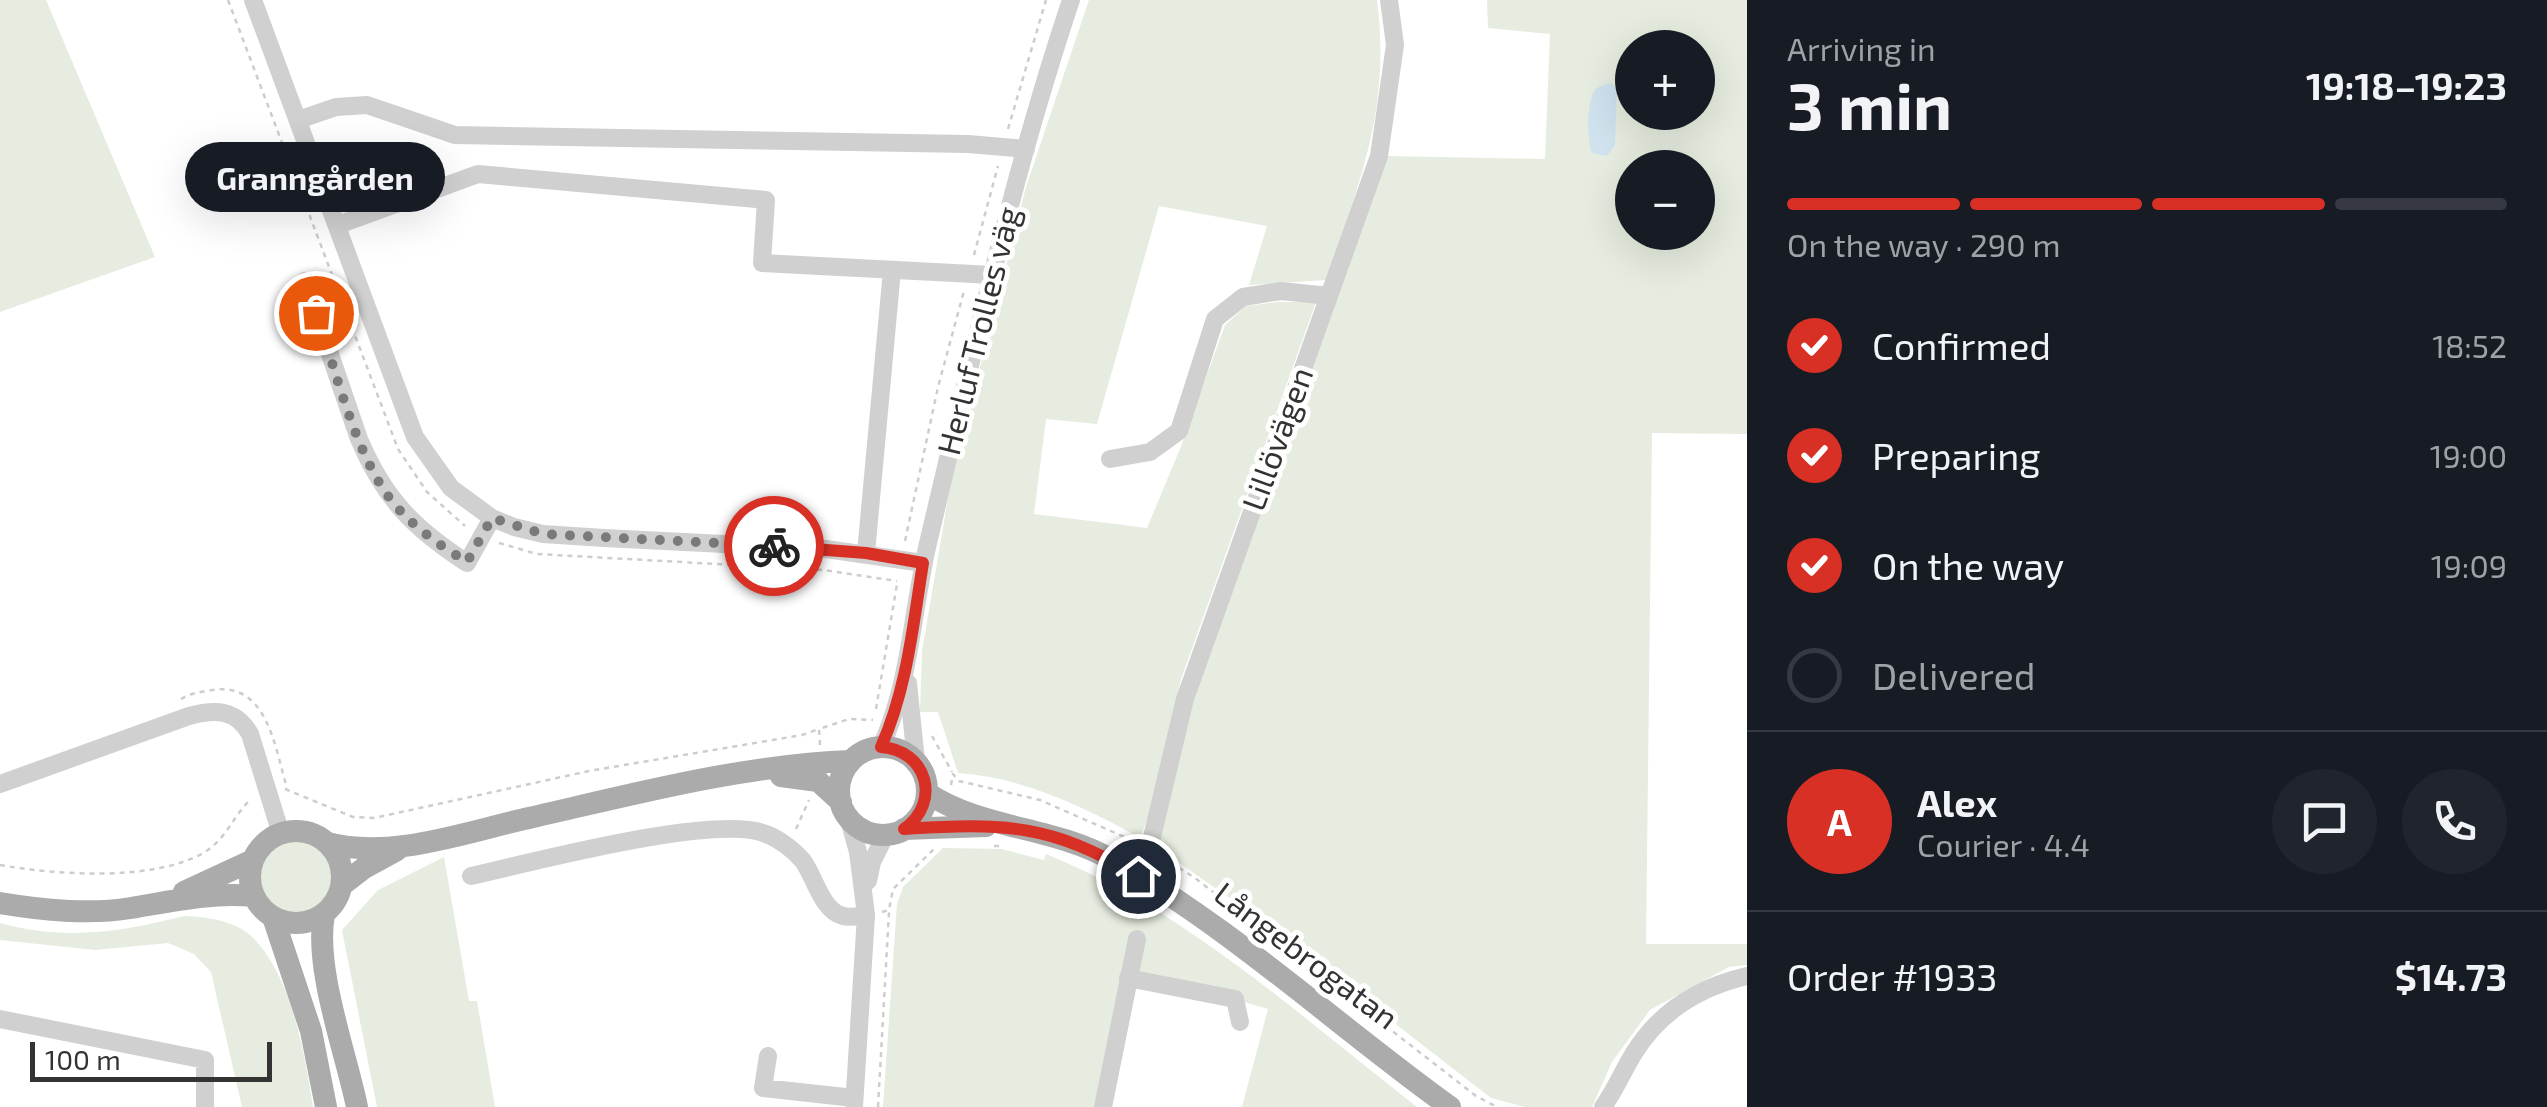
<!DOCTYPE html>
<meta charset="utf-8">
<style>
:root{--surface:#171b24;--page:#20242c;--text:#f1f3f6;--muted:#9ea1a6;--line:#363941;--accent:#d93025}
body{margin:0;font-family:"Exo 2",sans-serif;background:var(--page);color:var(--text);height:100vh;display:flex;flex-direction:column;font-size:38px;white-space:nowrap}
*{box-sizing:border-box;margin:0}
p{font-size:32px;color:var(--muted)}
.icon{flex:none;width:55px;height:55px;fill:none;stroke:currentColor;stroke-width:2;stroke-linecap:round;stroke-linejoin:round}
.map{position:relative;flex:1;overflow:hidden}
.details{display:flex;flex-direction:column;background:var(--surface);width:800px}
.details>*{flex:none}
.fabs{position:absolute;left:1615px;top:30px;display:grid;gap:20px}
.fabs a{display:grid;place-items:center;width:100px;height:100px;border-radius:50%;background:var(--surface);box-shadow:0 10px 40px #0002;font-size:50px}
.scale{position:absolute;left:30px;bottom:25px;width:242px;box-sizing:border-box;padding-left:10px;border:5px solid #333;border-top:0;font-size:28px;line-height:35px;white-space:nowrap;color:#333;-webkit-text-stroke:8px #fff;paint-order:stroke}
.pin{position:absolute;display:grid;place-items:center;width:85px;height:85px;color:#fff;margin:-42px;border:5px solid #fff;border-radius:50%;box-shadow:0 2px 10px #0007}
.courier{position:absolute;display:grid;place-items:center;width:100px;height:100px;margin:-50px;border:8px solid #d93025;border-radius:50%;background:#fff;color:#222;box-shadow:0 2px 12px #0007}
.bubble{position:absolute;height:70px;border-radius:35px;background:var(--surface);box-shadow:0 10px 40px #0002;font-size:32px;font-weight:700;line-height:70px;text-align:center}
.headline em{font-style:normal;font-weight:700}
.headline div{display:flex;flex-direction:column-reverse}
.headline{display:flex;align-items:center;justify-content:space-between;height:170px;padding:0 40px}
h1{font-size:65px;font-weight:700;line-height:75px}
.bar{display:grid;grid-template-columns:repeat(4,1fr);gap:15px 10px;align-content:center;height:120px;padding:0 40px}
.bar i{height:12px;border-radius:8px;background:var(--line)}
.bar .on{background:var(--accent)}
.bar p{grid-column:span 4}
.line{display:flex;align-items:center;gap:25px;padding:0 40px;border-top:2px solid var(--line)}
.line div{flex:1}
.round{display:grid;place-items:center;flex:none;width:105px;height:105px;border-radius:52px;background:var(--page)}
ol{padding:0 40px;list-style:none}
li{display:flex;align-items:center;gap:30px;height:110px}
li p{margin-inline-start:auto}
li .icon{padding:10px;border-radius:50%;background:var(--accent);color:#fff;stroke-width:4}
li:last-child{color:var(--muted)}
li i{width:55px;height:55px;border:5px solid var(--line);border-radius:50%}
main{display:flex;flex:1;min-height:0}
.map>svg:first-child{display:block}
</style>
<main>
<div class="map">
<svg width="1747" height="1107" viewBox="0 0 1747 1107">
<rect width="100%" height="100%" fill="#fff"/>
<path fill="#e6ecdf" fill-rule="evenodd" d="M0 0H46L155 257 0 312Z
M1089 0H1377C1391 109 1360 180 1326 280L1249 285 1267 226 1159 206 1097 424 1046 419 1034 514 1147 528 1180 449 1225 325 1246 306 1277 302H1316L1181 679 1157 794 1140 838C1085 807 1022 777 958 773L938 712H920L922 651 951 481 1026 187Z
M1487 0H1747V434L1652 433 1646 944H1747V965L1729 967 1650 1010 1612 1062 1592 1107H1525L1491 1098 1264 922 1155 846 1190 711 1385 156 1545 159 1550 34 1488 28ZM1632 48H1698V112H1632ZM1632 168H1698V232H1632Z
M260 877a36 36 0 1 1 72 0a36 36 0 1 1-72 0Z
M943 848 1002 849 1044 860 1046 854C1185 910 1300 1016 1417 1107H1242L1268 1009 1123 967 1094 1107H883L897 904 903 887Z
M444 857 469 1001H477L495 1107H377L342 930 378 890Z
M184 916C205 917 233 920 250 935 291 972 305 1055 313 1107H242L211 972 194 954 168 943 95 950 0 940V923C64 941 121 932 184 916Z"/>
<path fill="#cfe2ee" d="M1611 83 1617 89 1615 145 1607 156 1592 153C1587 142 1586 98 1596 89 1600 85 1605 85 1611 83Z"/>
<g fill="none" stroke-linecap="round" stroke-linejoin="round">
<path stroke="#cdcdcd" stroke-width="2.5" stroke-dasharray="5 5" stroke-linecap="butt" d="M228 0 398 449 427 492 465 526
M1008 129 1046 0
M974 255 998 166
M905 541 938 387 964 291
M499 543 537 554 824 570 897 581
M181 699C190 693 201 692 212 690 268 681 275 749 287 788
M876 709 897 584
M932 736 952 772
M820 745 819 729 849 719 873 720
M951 785 953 774 959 781 1040 800 1134 841
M285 789 353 817 374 818 589 771 802 735 819 729
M796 829 809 800
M994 846H1003
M1162 857 1195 878 1476 1096 1497 1107
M0 865C57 875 154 882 205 852 227 838 233 816 250 800
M882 912 889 910 893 889 934 849
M878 1107 889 912"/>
<path stroke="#d0d0d0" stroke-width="18" d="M253 0 415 437 451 488 492 518 514 527 543 534 604 538 826 549 923 563
M298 120 336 107 367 105 455 135 968 144 1026 149
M338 225 478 174 766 200 762 263 992 275
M305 281 359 439C384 498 413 528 467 563L492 518
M1110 459 1150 452 1179 431 1215 319 1243 297 1281 291 1329 296
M866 553 892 270
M908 683 916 761
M881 747C911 681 912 609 929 539 972 358 1012 176 1071 0
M0 784 189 716C215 709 236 709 250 734L281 834
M848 816 858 852 866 915 854 1107
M1139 875 1152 837 1185 699 1379 156 1395 45 1389 0
M471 876C530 863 716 813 766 834 779 839 794 850 803 861 815 877 821 910 843 916 850 918 859 916 866 915
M868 881 872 862 886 834
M1128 978 1235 999 1240 1022
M0 1019 205 1060V1107
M768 1056 763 1088 854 1098
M1103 1107 1137 939
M1603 1107C1615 1090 1623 1071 1634 1053 1660 1011 1700 987 1747 976"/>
<path stroke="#ababab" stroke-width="22" d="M839 791a44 44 0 1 1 88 0a44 44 0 1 1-88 0Z
M781 776 818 781 841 802
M927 793C983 830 1053 826 1112 860 1234 929 1337 1026 1450 1107
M904 829 986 826
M250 877a46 46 0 1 1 92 0a46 46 0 1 1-92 0Z
M327 843C391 860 466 832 529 818 634 794 743 765 851 761
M342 885 364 868 397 850
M184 892 253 860
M0 903C43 910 88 915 131 908 173 901 211 892 254 896
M324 915C314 968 346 1053 357 1107
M273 917 311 1031 326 1107"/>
</g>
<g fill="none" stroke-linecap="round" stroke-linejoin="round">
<path stroke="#7a7a7a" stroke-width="10" stroke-dasharray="0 18" d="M316 313C336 370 356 459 395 505 416 529 441 546 467 562L492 518 543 534 774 546"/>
<path stroke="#d93025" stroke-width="12" d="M774 546 866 553 923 563C913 625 907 689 881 747 927 750 942 802 904 829 1004 823 1050 823 1138 876"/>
</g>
<g text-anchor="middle" stroke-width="10" stroke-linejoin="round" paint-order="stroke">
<g font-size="32" fill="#333" stroke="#fff">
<text transform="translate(979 331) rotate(-76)" y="11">Herluf Trolles väg</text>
<text transform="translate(1278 439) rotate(-70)" y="11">Lillövägen</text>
<text transform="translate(1306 956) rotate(37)" y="11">Långebrogatan</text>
</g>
</g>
</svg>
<div class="fabs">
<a>+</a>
<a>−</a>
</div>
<div class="scale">100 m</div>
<div class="pin" style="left:316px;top:313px;background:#ea580c"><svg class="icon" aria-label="bag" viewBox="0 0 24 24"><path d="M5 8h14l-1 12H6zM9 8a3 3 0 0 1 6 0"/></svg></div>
<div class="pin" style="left:1138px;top:876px;background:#1f2937"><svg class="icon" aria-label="home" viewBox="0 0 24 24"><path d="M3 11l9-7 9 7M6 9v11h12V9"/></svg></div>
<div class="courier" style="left:774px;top:546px"><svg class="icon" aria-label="bike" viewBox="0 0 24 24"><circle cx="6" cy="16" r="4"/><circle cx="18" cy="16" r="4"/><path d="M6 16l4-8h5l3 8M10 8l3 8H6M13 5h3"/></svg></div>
<div class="bubble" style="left:185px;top:142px;width:260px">Granngården</div>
</div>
<section class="details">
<div class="headline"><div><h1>3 min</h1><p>Arriving in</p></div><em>19:18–19:23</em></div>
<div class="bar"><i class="on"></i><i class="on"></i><i class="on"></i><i></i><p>On the way · 290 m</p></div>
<ol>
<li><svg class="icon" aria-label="check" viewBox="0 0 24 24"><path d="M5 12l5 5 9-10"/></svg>Confirmed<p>18:52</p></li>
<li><svg class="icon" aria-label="check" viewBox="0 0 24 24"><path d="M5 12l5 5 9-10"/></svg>Preparing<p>19:00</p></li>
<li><svg class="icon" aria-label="check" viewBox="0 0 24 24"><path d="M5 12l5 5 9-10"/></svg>On the way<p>19:09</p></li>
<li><i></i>Delivered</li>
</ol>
<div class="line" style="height:180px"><b class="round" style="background:var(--accent);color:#fff">A</b><div><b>Alex</b><p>Courier · 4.4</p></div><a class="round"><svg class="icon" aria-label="chat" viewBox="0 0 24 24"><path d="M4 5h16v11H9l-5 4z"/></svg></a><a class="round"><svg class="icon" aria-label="phone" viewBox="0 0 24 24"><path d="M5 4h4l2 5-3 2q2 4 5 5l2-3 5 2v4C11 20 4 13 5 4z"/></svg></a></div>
<div class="line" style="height:130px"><div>Order #1933</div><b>$14.73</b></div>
</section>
</main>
